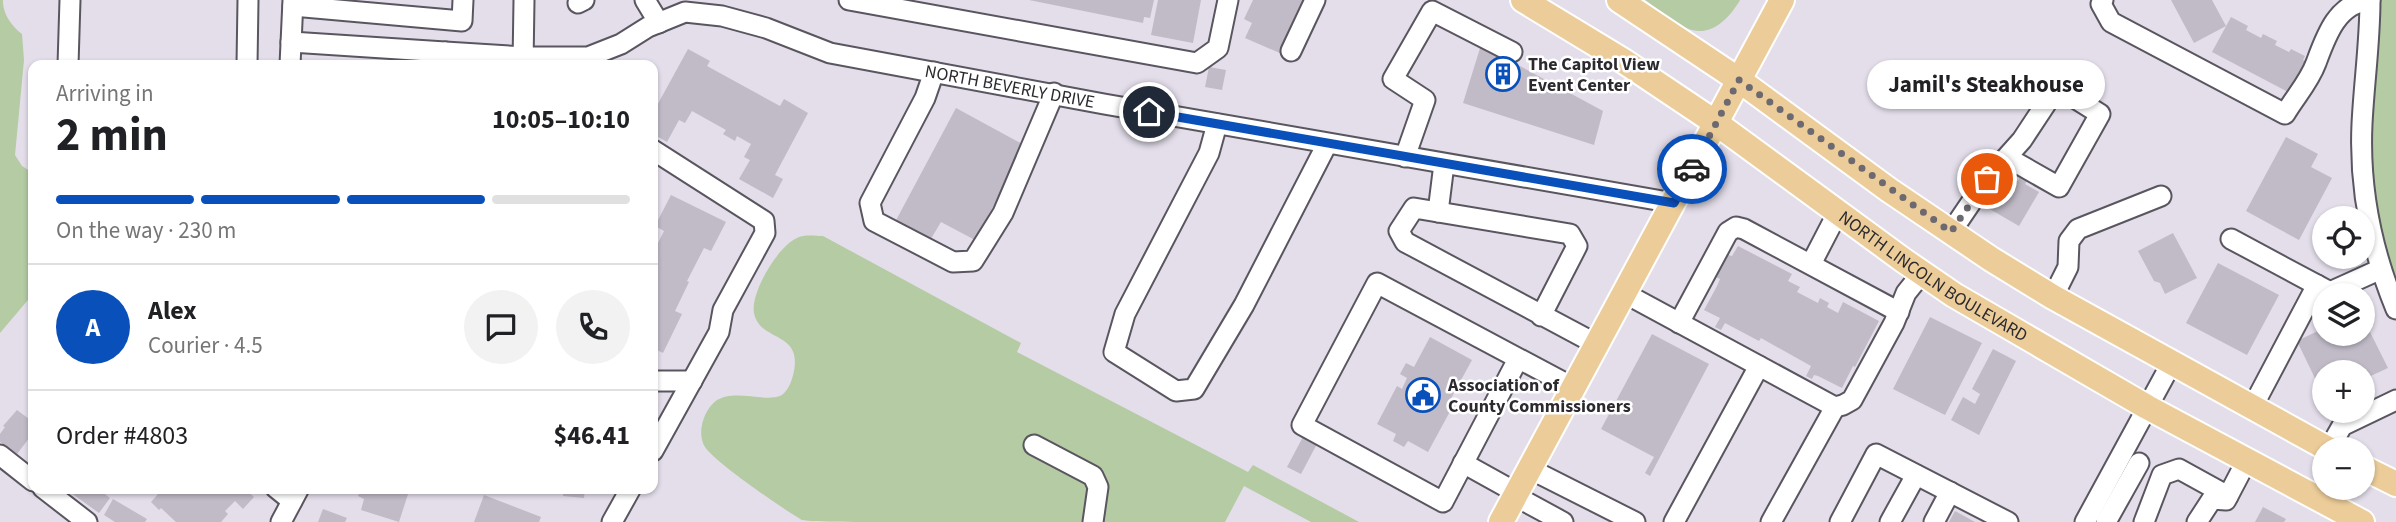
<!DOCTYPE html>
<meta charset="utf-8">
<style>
:root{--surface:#fff;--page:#f2f2f2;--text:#202124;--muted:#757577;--line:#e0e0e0;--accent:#0a50bb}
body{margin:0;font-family:"Source Sans 3",sans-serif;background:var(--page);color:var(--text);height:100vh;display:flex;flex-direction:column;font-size:26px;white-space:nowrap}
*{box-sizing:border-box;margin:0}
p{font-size:23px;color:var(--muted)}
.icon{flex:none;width:38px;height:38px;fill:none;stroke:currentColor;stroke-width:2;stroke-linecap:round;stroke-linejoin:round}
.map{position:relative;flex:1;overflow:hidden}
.sheet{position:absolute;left:28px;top:60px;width:630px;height:434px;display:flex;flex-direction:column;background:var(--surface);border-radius:14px;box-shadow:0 2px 5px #0004}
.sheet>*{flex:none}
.tools{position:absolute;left:2312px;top:206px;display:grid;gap:14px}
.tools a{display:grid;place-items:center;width:63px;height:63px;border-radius:50%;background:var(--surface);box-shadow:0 2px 5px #0004;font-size:35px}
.pin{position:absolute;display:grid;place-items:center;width:60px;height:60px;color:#fff;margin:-30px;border:4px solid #fff;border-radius:50%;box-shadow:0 2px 7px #0007}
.courier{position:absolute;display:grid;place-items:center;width:70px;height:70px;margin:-35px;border:5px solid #0a50bb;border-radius:50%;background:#fff;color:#222;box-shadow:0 2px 9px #0007}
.bubble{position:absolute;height:49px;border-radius:24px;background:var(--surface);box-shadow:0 2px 5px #0004;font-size:23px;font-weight:700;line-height:49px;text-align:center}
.summary em{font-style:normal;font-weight:700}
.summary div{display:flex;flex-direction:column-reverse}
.summary{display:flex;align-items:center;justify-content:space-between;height:119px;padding:0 28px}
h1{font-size:46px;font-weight:700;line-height:52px}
.bar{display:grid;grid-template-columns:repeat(4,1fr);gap:10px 7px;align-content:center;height:84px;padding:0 28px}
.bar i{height:9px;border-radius:5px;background:var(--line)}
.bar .on{background:var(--accent)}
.bar p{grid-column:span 4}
.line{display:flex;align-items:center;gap:18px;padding:0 28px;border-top:2px solid var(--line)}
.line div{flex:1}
.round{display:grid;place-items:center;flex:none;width:74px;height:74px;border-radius:37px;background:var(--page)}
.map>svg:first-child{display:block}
</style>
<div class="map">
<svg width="2396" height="522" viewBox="0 0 2396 522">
<rect width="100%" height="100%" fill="#e3deea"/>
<path fill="#b4cba4" d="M0 0H3C2 13 12 27 22 34L24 60 15 155 22 166 33 173V294L0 333Z
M1645 0H1740C1731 16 1713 36 1692 30 1679 27 1657 8 1645 0Z
M2379 0H2396V282C2376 225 2369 163 2372 102 2374 68 2381 34 2379 0Z
M823 236 1021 343 1017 352 1248 472 1253 465 1359 522H1311L1244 486 1225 522C1112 522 999 522 886 522 871 522 813 522 802 520 783 509 716 463 705 447 696 433 704 409 717 400 735 389 764 402 780 396 786 393 790 385 792 379 807 329 760 344 754 313 750 293 778 246 797 238 804 234 815 236 823 236Z"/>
<path fill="#c1bbc7" d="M1029 0H1154L1150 18 1144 17 1143 23Z
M1158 0H1201L1193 43 1151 35Z
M1253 0H1306L1282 54 1245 38 1252 23 1244 19Z
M2171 0H2212L2226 26 2194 43Z
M2231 17 2248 26 2246 30 2261 38 2263 34 2277 41 2275 45 2289 52 2291 49 2305 56 2303 60 2307 62 2290 93 2212 52Z
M1481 45 1603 111 1594 145 1463 103Z
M688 49 710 61 707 66 780 106 784 99 808 113 775 175 783 179 773 198 739 179 750 160 744 157 751 144 737 136 735 141 723 134 726 130 692 111 685 123 679 120 667 142 653 134V110L654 111Z
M1209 67 1226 70 1222 90 1205 87Z
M956 108 1026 146 975 240 941 222 929 242 894 224Z
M2286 137 2318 154 2311 167 2332 178 2299 240 2246 211Z
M2007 174 2018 181 2021 175 2028 179 2025 184 2039 192 2019 226 1988 208Z
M671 195 726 222 711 251 704 248 687 281 689 282 675 311 682 314 663 353 653 348V253L664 231 655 226Z
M2173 233 2197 278 2165 294 2160 283 2154 281 2138 251Z
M1738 246 1792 274 1788 281 1800 287 1797 292 1818 303 1820 298 1829 303 1827 307 1838 313 1843 302 1879 321 1855 367 1853 366 1842 388 1818 376 1814 375 1812 379 1806 376 1811 366 1761 338 1759 341 1725 323 1721 330 1715 327 1720 318 1704 310 1717 286 1720 279 1716 277 1728 255 1732 256Z
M2218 263 2279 295 2247 355 2186 323Z
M2362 316 2388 368 2362 380V373H2324V397L2297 341 2324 328V334H2362Z
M1930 317 1982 343 1945 415 1893 389Z
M1652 334 1709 364 1650 476 1645 473 1654 457 1601 429Z
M1430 337 1472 360 1449 402 1454 404 1428 452 1408 441 1404 447 1393 441 1396 434 1377 424 1397 386 1402 389 1407 378 1400 374 1406 363 1414 367Z
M1993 349 2016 361 1979 435 1951 420 1963 397 1975 404 1980 394 1972 389Z
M17 410 33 422V433L17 454 0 442V434L5 427 3 426Z
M1304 435 1318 442 1301 474 1287 467Z
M69 488H97L110 498 99 513 67 490Z
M152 488H249L247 491 254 497 243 509 235 501 225 511 228 514 221 522H176L161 508 159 510 151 502 158 494Z
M361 488H410L399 522 361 510 364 499 358 496Z
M564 488H585L584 498 563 496Z
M484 495 541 517 539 522H474Z
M113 499 147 519 145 522H115L104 515Z
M2263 507 2286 519 2284 522H2255Z
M323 509 347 518 345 522H318Z
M1955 511 1975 522H1949Z"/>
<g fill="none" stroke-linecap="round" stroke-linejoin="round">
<g stroke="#5a5660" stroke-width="23">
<g id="minor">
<path d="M579 0 578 3 584 0"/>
<path d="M645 0 659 23"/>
<path d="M849 0 1197 63 1218 48 1228 0"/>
<path d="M2103 0 2101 4 2111 22 2285 114C2295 97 2309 82 2316 63 2326 36 2337 3 2370 0"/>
<path d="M2370 0C2370 42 2364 83 2362 124 2359 188 2372 251 2396 309"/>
<path d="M293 6 462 21 463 0"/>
<path d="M291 42 445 52"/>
<path d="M1291 51 1315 0"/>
<path d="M68 65 70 0"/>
<path d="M247 65 248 0"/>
<path d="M290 65 293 0"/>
<path id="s1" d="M431 65 445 52 524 57H588L621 44 648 27 685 12 722 16 766 28 830 53 1104 104 1674 203"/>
<path d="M523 65 524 0"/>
<path d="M934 72 925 98 870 203 874 221 953 262 973 261 1003 213 1054 93"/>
<path d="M1217 124 1209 153 1125 314 1114 352 1176 391 1194 389 1244 305 1327 144"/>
<path d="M653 150 764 221 765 233 723 310 719 332 653 451"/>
<path d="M1405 157 1425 100 1393 79 1432 11 1512 52"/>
<path d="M1438 212 1444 164"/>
<path d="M1951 232 1987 179 2022 140 2057 87 2100 114 2059 187 2008 158"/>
<path d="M2231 239 2330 292 2381 269"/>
<path d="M1811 264 1838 212"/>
<path d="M1626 294 1835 407 1843 405 1852 400 1894 323 1906 293 1922 273"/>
<path d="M2053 297 2068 267 2069 241 2078 229 2161 196"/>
<path d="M1541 316 1577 246 1570 234 1414 208 1399 231 1405 242 1598 345"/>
<path d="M1679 323 1728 232 1736 227 1744 229 1899 312"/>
<path d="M1518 359 1443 502 1302 425 1377 283 1574 388"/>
<path d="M653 381H692"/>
<path d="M2252 408 2317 285"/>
<path d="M1034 445 1093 476 1098 487 1093 522"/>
<path d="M2329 449 2342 426 2396 400"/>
<path d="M0 455 33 481"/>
<path d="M1463 463 1517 493"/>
<path d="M1530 469 1635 522"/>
<path d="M43 488 87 522"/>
<path d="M276 488 292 501"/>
<path d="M1515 496 1563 522"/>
<path d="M281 522 299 488"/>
<path d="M612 522 631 488"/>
<path d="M1674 522 1759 366"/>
<path d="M1771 522 1835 407"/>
<path d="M1840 522 1876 454 2008 522"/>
<path d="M1890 522 1916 475"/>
<path d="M1934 522 1950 492"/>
<path d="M2085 522 2171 364"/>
<path d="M2106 522 2139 463"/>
<path d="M2144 522 2162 475 2179 469 2228 496"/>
<path d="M2197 522 2212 499 2226 500 2247 460"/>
</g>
</g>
<g stroke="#fff" stroke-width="28">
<g id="major">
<path id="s2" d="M1523 0 1622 60 1716 123 1903 260 1954 295 2147 407 2362 522"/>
<path d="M1619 0 1739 80 1889 190 1991 259 2053 297 2330 450"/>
<path d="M2362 467 2396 484"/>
<path d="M1501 522 1782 0"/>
</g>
</g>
<use href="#minor" stroke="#fff" stroke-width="19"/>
<use href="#major" stroke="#eccd99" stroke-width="24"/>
</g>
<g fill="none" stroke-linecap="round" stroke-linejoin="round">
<path stroke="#6c6970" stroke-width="7" stroke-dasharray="0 12.6" d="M1692 169 1739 80 1951 232 1987 179"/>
<path stroke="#0a50bb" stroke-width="9" d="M1149 112 1674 203 1692 169"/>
</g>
<defs>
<g id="building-ring" transform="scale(1.75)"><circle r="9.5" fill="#fff" stroke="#0a50bb" stroke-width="1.5"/><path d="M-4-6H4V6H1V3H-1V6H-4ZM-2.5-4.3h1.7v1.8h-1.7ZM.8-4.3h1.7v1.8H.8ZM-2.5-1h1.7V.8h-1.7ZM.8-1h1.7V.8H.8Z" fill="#0a50bb"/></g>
<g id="civic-ring" transform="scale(1.75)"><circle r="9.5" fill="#fff" stroke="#0a50bb" stroke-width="1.5"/><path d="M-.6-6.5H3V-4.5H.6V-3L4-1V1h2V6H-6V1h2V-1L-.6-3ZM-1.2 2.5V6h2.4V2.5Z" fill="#0a50bb"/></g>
</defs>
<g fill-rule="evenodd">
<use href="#building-ring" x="1503" y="74"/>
<use href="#civic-ring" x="1423" y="395"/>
</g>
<g text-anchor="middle" stroke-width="5" stroke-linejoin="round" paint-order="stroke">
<g font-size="18" font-weight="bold" fill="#2c2a2f" stroke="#fff" text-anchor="start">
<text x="1528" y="70">The Capitol View<tspan x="1528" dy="21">Event Center</tspan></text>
<text x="1448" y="391">Association of<tspan x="1448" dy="21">County Commissioners</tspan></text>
</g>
<g font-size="18" fill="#2c2a2f" stroke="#fff">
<text dy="6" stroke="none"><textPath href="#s1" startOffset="604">NORTH BEVERLY DRIVE</textPath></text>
<text dy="6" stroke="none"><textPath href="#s2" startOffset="495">NORTH LINCOLN BOULEVARD</textPath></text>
</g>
</g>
</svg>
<div class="tools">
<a><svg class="icon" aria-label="locate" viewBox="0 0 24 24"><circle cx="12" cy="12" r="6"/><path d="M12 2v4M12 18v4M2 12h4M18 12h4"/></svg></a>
<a><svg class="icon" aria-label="layers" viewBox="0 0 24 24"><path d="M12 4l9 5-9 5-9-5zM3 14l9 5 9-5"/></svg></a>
<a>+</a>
<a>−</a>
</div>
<div class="pin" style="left:1987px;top:179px;background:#ea580c"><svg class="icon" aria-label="bag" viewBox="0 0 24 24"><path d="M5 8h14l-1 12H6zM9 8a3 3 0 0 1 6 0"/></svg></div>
<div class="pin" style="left:1149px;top:112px;background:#1f2937"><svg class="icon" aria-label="home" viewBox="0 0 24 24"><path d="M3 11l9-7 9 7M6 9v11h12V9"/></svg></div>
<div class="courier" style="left:1692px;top:169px"><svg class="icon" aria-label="car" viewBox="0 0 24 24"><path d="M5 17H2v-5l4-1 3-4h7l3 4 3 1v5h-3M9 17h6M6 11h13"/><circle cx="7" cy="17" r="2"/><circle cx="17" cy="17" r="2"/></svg></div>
<div class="bubble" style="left:1867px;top:60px;width:238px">Jamil's Steakhouse</div>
<section class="sheet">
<div class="summary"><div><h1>2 min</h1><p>Arriving in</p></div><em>10:05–10:10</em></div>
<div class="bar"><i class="on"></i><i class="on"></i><i class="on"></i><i></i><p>On the way · 230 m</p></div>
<div class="line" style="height:126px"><b class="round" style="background:var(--accent);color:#fff">A</b><div><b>Alex</b><p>Courier · 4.5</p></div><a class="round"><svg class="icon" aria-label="chat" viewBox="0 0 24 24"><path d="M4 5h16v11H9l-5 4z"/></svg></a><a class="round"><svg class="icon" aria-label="phone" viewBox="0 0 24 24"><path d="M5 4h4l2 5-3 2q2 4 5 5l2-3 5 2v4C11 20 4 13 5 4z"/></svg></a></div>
<div class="line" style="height:91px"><div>Order #4803</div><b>$46.41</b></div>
</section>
</div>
